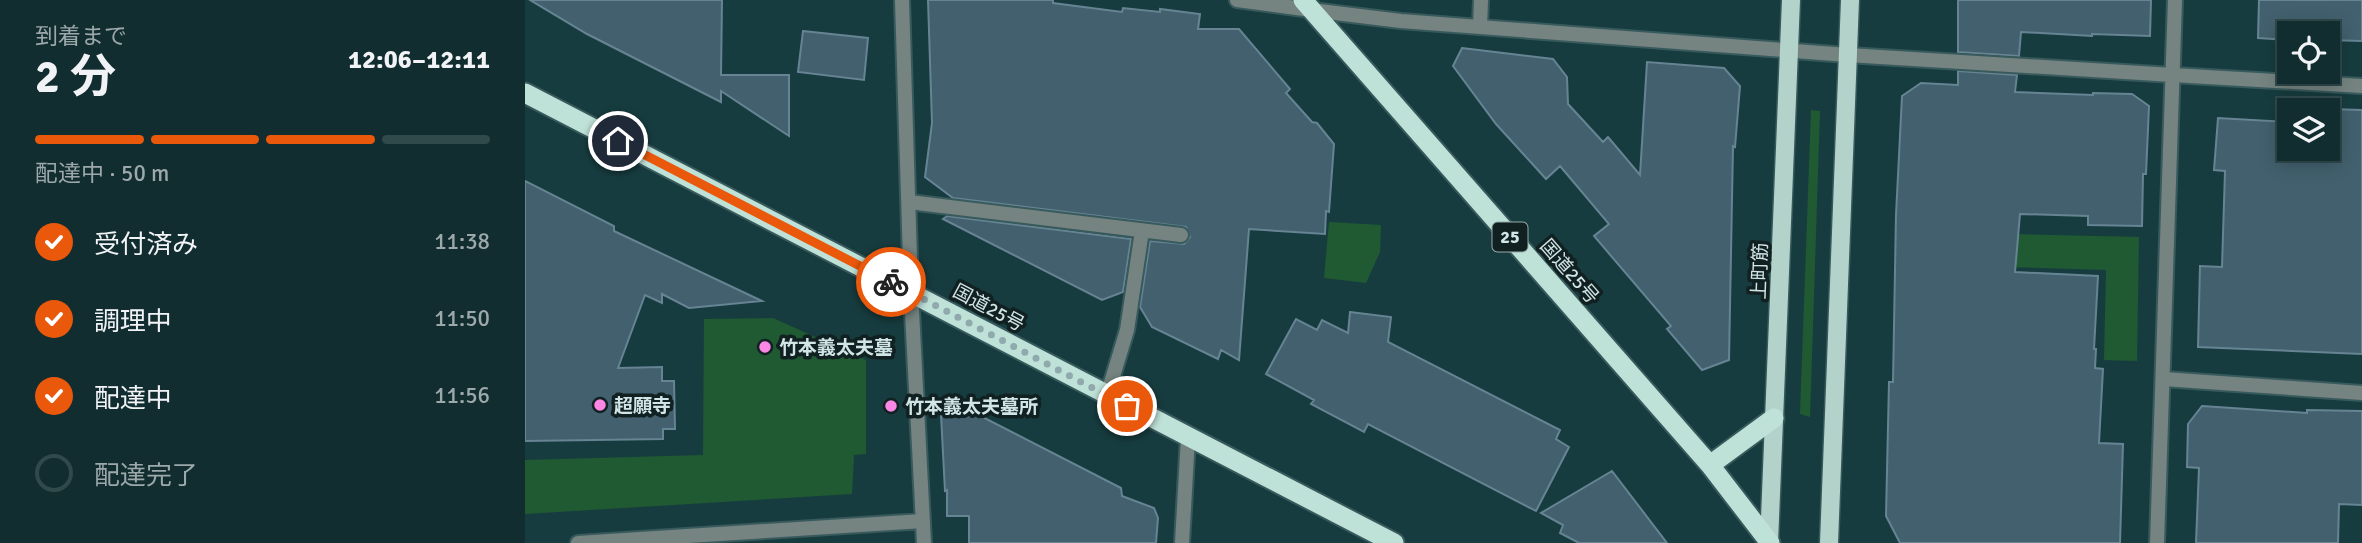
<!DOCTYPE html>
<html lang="ja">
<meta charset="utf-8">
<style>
:root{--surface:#112d2f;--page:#1a3537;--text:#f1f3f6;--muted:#9ca8aa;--line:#30494b;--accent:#ea580c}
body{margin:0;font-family:Signika,"Noto Sans JP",sans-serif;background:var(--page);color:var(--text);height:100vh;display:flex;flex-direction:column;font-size:26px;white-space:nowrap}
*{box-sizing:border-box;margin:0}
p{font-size:23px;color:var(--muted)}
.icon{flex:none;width:38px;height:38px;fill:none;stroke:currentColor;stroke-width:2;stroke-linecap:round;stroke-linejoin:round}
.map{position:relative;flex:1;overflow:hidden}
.sheet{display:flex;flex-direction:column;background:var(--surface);width:525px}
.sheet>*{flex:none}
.tools{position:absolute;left:1752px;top:21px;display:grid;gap:14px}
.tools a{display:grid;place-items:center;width:63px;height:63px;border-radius:0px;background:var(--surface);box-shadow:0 4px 18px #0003,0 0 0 2px var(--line);font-size:35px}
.pin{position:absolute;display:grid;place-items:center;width:60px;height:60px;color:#fff;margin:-30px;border:4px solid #fff;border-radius:50%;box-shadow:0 2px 7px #0007}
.courier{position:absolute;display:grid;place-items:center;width:70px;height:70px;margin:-35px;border:5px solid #ea580c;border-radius:50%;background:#fff;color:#222;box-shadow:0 2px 9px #0007}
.summary em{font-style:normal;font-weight:700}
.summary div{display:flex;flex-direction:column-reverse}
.summary{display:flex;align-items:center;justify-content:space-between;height:119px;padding:0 35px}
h1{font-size:46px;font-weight:700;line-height:52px}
.bar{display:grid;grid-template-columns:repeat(4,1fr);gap:10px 7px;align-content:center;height:84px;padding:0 35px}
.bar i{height:9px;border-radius:5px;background:var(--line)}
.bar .active{background:var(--accent)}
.bar p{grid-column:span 4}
ol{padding:0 35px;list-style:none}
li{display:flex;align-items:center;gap:21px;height:77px}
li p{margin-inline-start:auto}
li .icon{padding:7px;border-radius:50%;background:var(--accent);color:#fff;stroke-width:4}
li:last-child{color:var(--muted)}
li i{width:38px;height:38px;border:4px solid var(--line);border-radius:50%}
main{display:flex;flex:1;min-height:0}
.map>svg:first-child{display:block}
</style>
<main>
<section class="sheet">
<div class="summary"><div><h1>2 分</h1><p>到着まで</p></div><em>12:06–12:11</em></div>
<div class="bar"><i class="active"></i><i class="active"></i><i class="active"></i><i></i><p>配達中 · 50 m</p></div>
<ol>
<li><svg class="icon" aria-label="check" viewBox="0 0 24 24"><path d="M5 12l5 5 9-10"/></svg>受付済み<p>11:38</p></li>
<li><svg class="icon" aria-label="check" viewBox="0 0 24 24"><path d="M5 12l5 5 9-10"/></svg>調理中<p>11:50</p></li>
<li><svg class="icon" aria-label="check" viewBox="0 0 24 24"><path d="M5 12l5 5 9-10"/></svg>配達中<p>11:56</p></li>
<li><i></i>配達完了</li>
</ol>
</section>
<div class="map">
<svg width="1837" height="543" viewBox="0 0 1837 543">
<rect width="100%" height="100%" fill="#173c3f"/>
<path fill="#205a33" d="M1286 110 1295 111 1285 417 1275 414Z
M804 222 856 225 855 252 841 283 799 278Z
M1447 233 1614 237 1612 361 1579 360 1581 270 1447 266Z
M248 318 341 360V454L329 455 327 494 0 514V460L178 455 179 319Z"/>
<path fill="#42606e" stroke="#668493" stroke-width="2" d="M5 0H197L196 75H264V136L196 91V102L62 34Z
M403 0H528V3L597 12 598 8 635 12V9L675 14 673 29H714L765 89 761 93 787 122 792 123 809 144 804 212 801 211 800 234 724 229 714 360 696 350 693 359 627 327 615 307 625 241 659 244 665 237 661 227 428 198 400 177 407 123Z
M1433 0H1626L1625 36 1567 34V36L1496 32 1494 56 1433 52Z
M1734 0H1837V41L1802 40V33H1764V40L1733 38Z
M278 31 343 38 339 80 273 72Z
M937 48 1028 59 1042 77 1043 104 1078 142 1083 137 1115 175 1122 62 1199 68 1215 86 1210 147 1208 146 1204 360 1177 370 1142 329 1146 326 1069 236 1084 224 1035 166 1021 179 971 124 928 66Z
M1433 71 1492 75 1490 92 1568 95V93L1607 94 1624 106 1621 174H1618L1617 226 1563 225V216L1495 214 1490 272 1573 276 1569 349H1571L1570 368 1578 369 1574 443 1598 444 1595 543H1375L1361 516 1364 382H1368L1371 215 1377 96 1396 83 1433 85Z
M1775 108 1837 110V354L1673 347 1675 266 1697 267 1700 171 1689 170 1693 118 1764 122V149H1802V110H1775Z
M0 181 89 226V231L237 301 164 308 137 294V303L120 295 93 368 137 367V381H149L150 429H138V439L0 441Z
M422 216 606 239 598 292 577 300 418 219Z
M825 312 866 317 863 342 1035 430 1031 439 1044 447 1011 511 843 424 839 432 786 404 789 400 741 374 771 319 792 330 797 320 823 333Z
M436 406 596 488 597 496 629 508 633 518 631 543H444V516H422V490L420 491 416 415Z
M1677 406 1782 413V410L1837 411V505L1814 504 1813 543H1671L1674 468 1662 467 1663 424Z
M1087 471 1142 543H1054L1035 533 1038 525 1016 513Z"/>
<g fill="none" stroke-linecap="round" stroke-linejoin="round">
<g stroke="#385a5d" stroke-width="18">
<path id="minor" d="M786 10 876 21 1323 55 1648 75
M384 202 656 235
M386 292 399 543
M582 396 602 330 617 231
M53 543 398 521
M1632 543 1650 0"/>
</g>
<g stroke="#385a5d" stroke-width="18">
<path id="tertiary" d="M377 0 386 292
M712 0 786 10
M955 27 956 0
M1648 75 1837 86
M1639 379 1837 393
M657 543 663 437"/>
</g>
<g stroke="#385a5d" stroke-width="21">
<path id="primary" d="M1244 543 1266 0
M1304 543 1325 0"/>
</g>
<g stroke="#385a5d" stroke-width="23">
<path id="trunk" d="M778 0 1185 465 1245 543
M0 93 869 543
M1185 465 1249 418"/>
</g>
<use href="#minor" stroke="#758480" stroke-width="14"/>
<use href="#tertiary" stroke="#758480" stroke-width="14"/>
<use href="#primary" stroke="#b3d2ca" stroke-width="18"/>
<use href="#trunk" stroke="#bfe2d8" stroke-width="19"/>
</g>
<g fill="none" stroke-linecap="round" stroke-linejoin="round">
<path stroke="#90a9ac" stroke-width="7" stroke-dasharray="0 12.6" d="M366 282 602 406"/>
<path stroke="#ea580c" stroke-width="9" d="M93 141 366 282"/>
</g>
<g fill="#fb87e5" stroke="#112021" stroke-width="2.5">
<circle cx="240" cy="347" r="7"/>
<circle cx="75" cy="405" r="7"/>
<circle cx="366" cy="406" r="7"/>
</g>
<g text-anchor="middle" stroke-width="7" stroke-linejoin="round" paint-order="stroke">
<rect fill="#112021" stroke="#97a9ab" stroke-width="2" x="967.5" y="222.5" width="35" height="29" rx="5"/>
<g font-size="18" font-weight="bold" fill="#d1e4e6">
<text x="985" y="243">25</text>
</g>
<g font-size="19" fill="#d1e4e6" stroke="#112021">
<text transform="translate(1045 271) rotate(49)" y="7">国道25号</text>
<text transform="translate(1234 271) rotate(-88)" y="7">上町筋</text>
<text transform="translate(464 307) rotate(28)" y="7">国道25号</text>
</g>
<g font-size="19" font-weight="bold" fill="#d1e4e6" stroke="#112021" text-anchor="start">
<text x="254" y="354">竹本義太夫墓</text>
<text x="89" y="412">超願寺</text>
<text x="380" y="413">竹本義太夫墓所</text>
</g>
</g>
</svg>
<div class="tools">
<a><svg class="icon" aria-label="locate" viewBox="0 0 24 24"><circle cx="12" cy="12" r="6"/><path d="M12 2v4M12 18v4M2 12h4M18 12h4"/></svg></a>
<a><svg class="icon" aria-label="layers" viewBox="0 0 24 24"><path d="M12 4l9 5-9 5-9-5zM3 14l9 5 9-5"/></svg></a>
</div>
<div class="pin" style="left:602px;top:406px;background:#ea580c"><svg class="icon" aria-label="bag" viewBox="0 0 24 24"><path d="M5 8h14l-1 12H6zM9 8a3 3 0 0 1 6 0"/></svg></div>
<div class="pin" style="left:93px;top:141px;background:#1f2937"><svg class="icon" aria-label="home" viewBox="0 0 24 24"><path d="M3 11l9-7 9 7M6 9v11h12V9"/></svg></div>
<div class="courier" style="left:366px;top:282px"><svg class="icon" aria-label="bike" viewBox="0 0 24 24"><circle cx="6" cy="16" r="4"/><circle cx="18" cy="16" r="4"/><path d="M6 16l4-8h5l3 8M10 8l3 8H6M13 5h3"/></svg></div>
</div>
</main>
